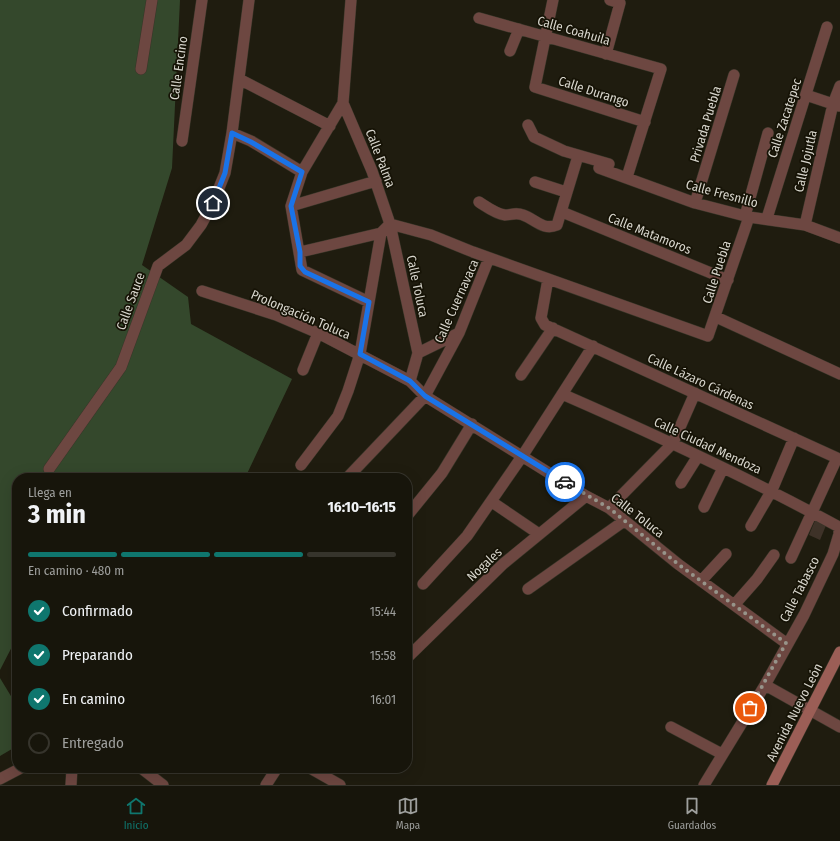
<!DOCTYPE html>
<html lang="es">
<meta charset="utf-8">
<style>
:root{--surface:#17150b;--page:#242219;--text:#f1f3f6;--muted:#9e9f9d;--line:#36342c;--accent:#0f766e}
body{margin:0;font-family:"Fira Sans Condensed",sans-serif;background:var(--page);color:var(--text);height:100vh;display:flex;flex-direction:column;font-size:15px;white-space:nowrap}
*{box-sizing:border-box;margin:0}
p{font-size:13px;color:var(--muted)}
.icon{flex:none;width:22px;height:22px;fill:none;stroke:currentColor;stroke-width:2;stroke-linecap:round;stroke-linejoin:round}
.map{position:relative;flex:1;overflow:hidden}
.details{position:absolute;left:12px;top:473px;width:400px;height:300px;display:flex;flex-direction:column;background:var(--surface);border-radius:16px;box-shadow:0 4px 16px #0002,0 0 0 1px var(--line)}
.details>*{flex:none}
.pin{position:absolute;display:grid;place-items:center;width:34px;height:34px;color:#fff;margin:-17px;border:2px solid #fff;border-radius:50%;box-shadow:0 1px 4px #0007}
.courier{position:absolute;display:grid;place-items:center;width:40px;height:40px;margin:-20px;border:3px solid #1a73e8;border-radius:50%;background:#fff;color:#222;box-shadow:0 1px 5px #0007}
.head em{font-style:normal;font-weight:700}
.head div{display:flex;flex-direction:column-reverse}
.head{display:flex;align-items:center;justify-content:space-between;height:68px;padding:0 16px}
h1{font-size:26px;font-weight:700;line-height:30px}
.bar{display:grid;grid-template-columns:repeat(4,1fr);gap:6px 4px;align-content:center;height:48px;padding:0 16px}
.bar i{height:5px;border-radius:3px;background:var(--line)}
.bar .on{background:var(--accent)}
.bar p{grid-column:span 4}
ol{padding:0 16px;list-style:none}
li{display:flex;align-items:center;gap:12px;height:44px}
li p{margin-inline-start:auto}
li .icon{padding:4px;border-radius:50%;background:var(--accent);color:#fff;stroke-width:4}
li:last-child{color:var(--muted)}
li i{width:22px;height:22px;border:2px solid var(--line);border-radius:50%}
.dock{display:flex;justify-content:space-around;align-items:center;height:56px;border-top:1px solid var(--line);background:var(--surface);font-size:11px;color:var(--muted)}
.dock a{display:grid;justify-items:center;gap:2px}
.dock .on{color:var(--accent)}
.map>svg:first-child{display:block}
</style>
<div class="map">
<svg width="840" height="785" viewBox="0 0 840 785">
<rect width="100%" height="100%" fill="#1f1c0f"/>
<path fill="#34482c" d="M0 0H180L172 168 142 265 188 297 191 324 292 379 245 478H17V637L0 670Z
M0 678 17 706V746L0 756Z"/>
<path fill="#3e3228" d="M816 518 827 523 820 540 809 535Z"/>
<g fill="none" stroke-linecap="round" stroke-linejoin="round">
<g stroke="#393629" stroke-width="12">
<path id="minor" d="M351 0 343 103 302 172 291 206 302 270 369 302
M553 0 535 87 645 122
M479 18 661 69 627 177
M510 51 519 29
M606 54 620 3 610 0
M141 69 152 0
M239 79 330 126
M806 95 839 106
M343 103 372 171 390 224 418 353
M528 125 534 137 564 151 609 164
M232 133 251 141 302 172
M182 141 202 0
M599 168 695 203 749 217 805 225 840 238
M535 182 566 192
M479 202C487 207 496 214 505 215 511 215 516 212 523 215 535 219 543 231 557 225L578 156
M695 203 734 75
M291 206 376 181
M562 212 728 280
M745 216 768 133
M767 218 827 27
M390 224 431 235 473 252 708 336 749 217
M805 225 833 104 840 86
M300 252 381 233
M548 279 541 318 545 325 837 458 791 558
M202 291 276 315 318 333 410 381 425 396 586 496 609 508 678 564 786 643
M716 317 840 374
M303 370 318 333
M521 375 553 328
M410 381 418 353 459 333
M562 394C656 435 749 478 839 527V534L833 554 804 615 765 685 704 785
M301 465 338 416 348 391 360 354 381 233 390 224
M49 469 121 367 158 266 186 245 201 225 213 203 225 173 232 133 249 0
M347 478 425 396 459 333 489 258
M681 483 698 456
M492 502 539 534
M704 507 723 468
M609 508 673 443 695 393
M407 516 442 473 472 424
M751 526 772 490 794 438
M701 581 726 554
M423 584 467 536 523 455 593 346
M528 589 624 521
M735 604 757 579 774 555
M407 658 503 564 586 496
M765 685 840 727
M671 727 722 754
M141 768 163 785
M310 768 340 785
M0 779 21 768
M71 785 72 768
M266 785 277 768"/>
</g>
<g stroke="#393629" stroke-width="12">
<path id="secondary" d="M772 785 840 652"/>
</g>
<use href="#minor" stroke="#6d4741" stroke-width="11"/>
<use href="#secondary" stroke="#9b5e56" stroke-width="11"/>
</g>
<g fill="none" stroke-linecap="round" stroke-linejoin="round">
<path stroke="#97948a" stroke-width="4" stroke-dasharray="0 7.2" d="M565 482 609 508 678 564 786 643 750 708"/>
<path stroke="#1a73e8" stroke-width="5" d="M213 203 225 173 232 133 251 142 302 172 291 206 300 252V266L305 272 369 302 360 354 410 381 425 396 565 482"/>
</g>
<g text-anchor="middle" stroke-width="3.5" stroke-linejoin="round" paint-order="stroke">
<g font-size="13" fill="#d7d5cc" stroke="#161306">
<text transform="translate(574 30) rotate(16)" y="5">Calle Coahuila</text>
<text transform="translate(178 68) rotate(-82)" y="5">Calle Encino</text>
<text transform="translate(594 91) rotate(18)" y="5">Calle Durango</text>
<text transform="translate(784 118) rotate(-72)" y="5">Calle Zacatepec</text>
<text transform="translate(705 124) rotate(-73)" y="5">Privada Puebla</text>
<text transform="translate(381 158) rotate(69)" y="5">Calle Palma</text>
<text transform="translate(805 161) rotate(-77)" y="5">Calle Jojutla</text>
<text transform="translate(722 193) rotate(15)" y="5">Calle Fresnillo</text>
<text transform="translate(650 233) rotate(22)" y="5">Calle Matamoros</text>
<text transform="translate(716 272) rotate(-72)" y="5">Calle Puebla</text>
<text transform="translate(418 286) rotate(78)" y="5">Calle Toluca</text>
<text transform="translate(130 301) rotate(-70)" y="5">Calle Sauce</text>
<text transform="translate(456 301) rotate(-66)" y="5">Calle Cuernavaca</text>
<text transform="translate(301 314) rotate(23)" y="5">Prolongación Toluca</text>
<text transform="translate(701 381) rotate(25)" y="5">Calle Lázaro Cárdenas</text>
<text transform="translate(708 445) rotate(25)" y="5">Calle Ciudad Mendoza</text>
<text transform="translate(638 515) rotate(38)" y="5">Calle Toluca</text>
<text transform="translate(484 564) rotate(-43)" y="5">Nogales</text>
<text transform="translate(799 589) rotate(-63)" y="5">Calle Tabasco</text>
<text transform="translate(794 712) rotate(-63)" y="5">Avenida Nuevo León</text>
</g>
</g>
</svg>
<div class="pin" style="left:750px;top:708px;background:#ea580c"><svg class="icon" aria-label="bag" viewBox="0 0 24 24"><path d="M5 8h14l-1 12H6zM9 8a3 3 0 0 1 6 0"/></svg></div>
<div class="pin" style="left:213px;top:203px;background:#1f2937"><svg class="icon" aria-label="home" viewBox="0 0 24 24"><path d="M3 11l9-7 9 7M6 9v11h12V9"/></svg></div>
<div class="courier" style="left:565px;top:482px"><svg class="icon" aria-label="car" viewBox="0 0 24 24"><path d="M5 17H2v-5l4-1 3-4h7l3 4 3 1v5h-3M9 17h6M6 11h13"/><circle cx="7" cy="17" r="2"/><circle cx="17" cy="17" r="2"/></svg></div>
<section class="details">
<div class="head"><div><h1>3 min</h1><p>Llega en</p></div><em>16:10–16:15</em></div>
<div class="bar"><i class="on"></i><i class="on"></i><i class="on"></i><i></i><p>En camino · 480 m</p></div>
<ol>
<li><svg class="icon" aria-label="check" viewBox="0 0 24 24"><path d="M5 12l5 5 9-10"/></svg>Confirmado<p>15:44</p></li>
<li><svg class="icon" aria-label="check" viewBox="0 0 24 24"><path d="M5 12l5 5 9-10"/></svg>Preparando<p>15:58</p></li>
<li><svg class="icon" aria-label="check" viewBox="0 0 24 24"><path d="M5 12l5 5 9-10"/></svg>En camino<p>16:01</p></li>
<li><i></i>Entregado</li>
</ol>
</section>
</div>
<nav class="dock">
<a class="on"><svg class="icon" aria-label="home" viewBox="0 0 24 24"><path d="M3 11l9-7 9 7M6 9v11h12V9"/></svg>Inicio</a>
<a><svg class="icon" aria-label="map" viewBox="0 0 24 24"><path d="M3 6l6-2 6 2 6-2v14l-6 2-6-2-6 2zM9 4v14M15 6v14"/></svg>Mapa</a>
<a><svg class="icon" aria-label="saved" viewBox="0 0 24 24"><path d="M7 4h10v16l-5-4-5 4z"/></svg>Guardados</a>
</nav>
